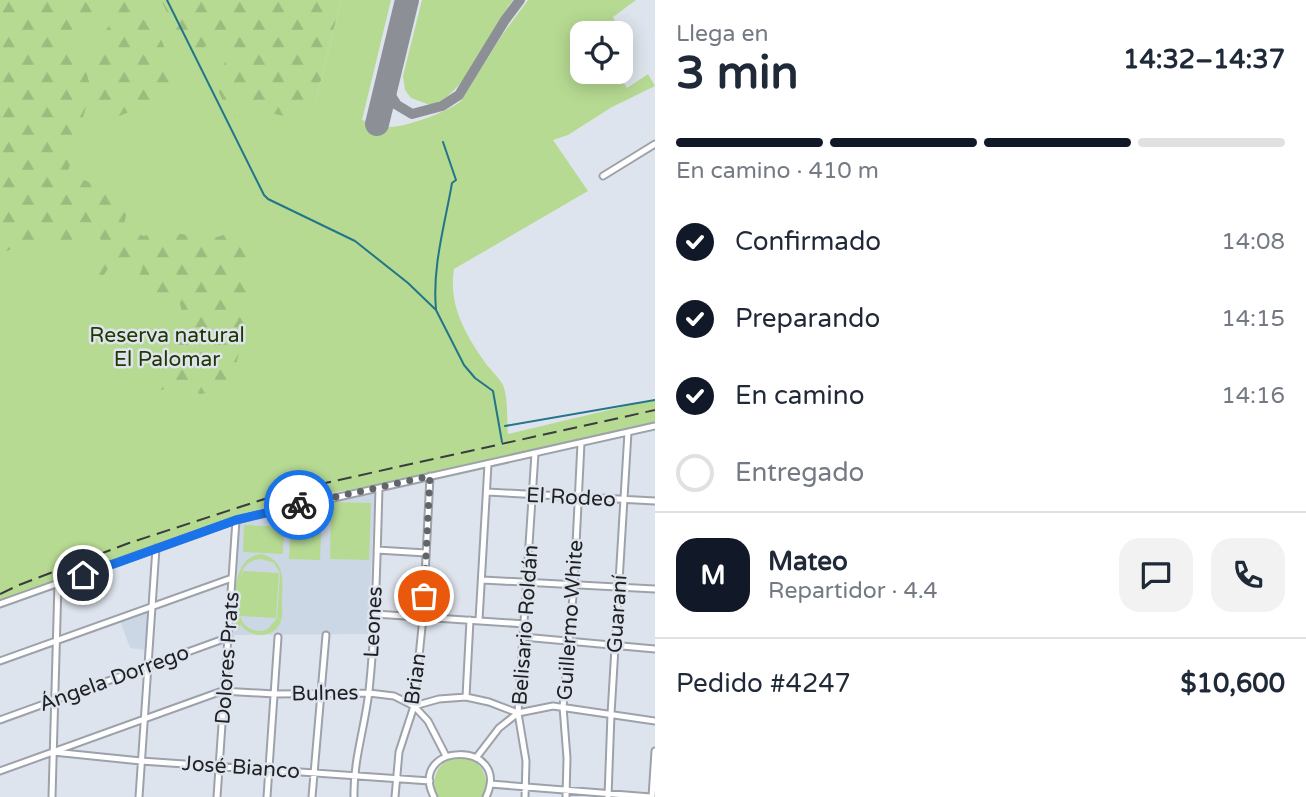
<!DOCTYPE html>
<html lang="es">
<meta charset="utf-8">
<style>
:root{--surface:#fff;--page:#f2f2f3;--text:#1f2937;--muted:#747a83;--line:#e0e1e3;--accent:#111827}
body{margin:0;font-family:"Varela Round",sans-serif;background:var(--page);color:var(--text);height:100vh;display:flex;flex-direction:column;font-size:26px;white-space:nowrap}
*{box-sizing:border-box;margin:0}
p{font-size:23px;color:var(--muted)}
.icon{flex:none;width:38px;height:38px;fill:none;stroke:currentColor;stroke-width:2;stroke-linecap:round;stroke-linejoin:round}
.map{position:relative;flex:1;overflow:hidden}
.panel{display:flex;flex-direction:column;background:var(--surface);width:651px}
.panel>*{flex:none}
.tools{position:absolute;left:570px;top:21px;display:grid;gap:14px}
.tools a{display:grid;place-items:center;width:63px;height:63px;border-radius:14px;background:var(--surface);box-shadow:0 4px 18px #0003;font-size:35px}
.pin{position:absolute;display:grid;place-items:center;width:60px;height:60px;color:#fff;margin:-30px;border:4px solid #fff;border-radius:50%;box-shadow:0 2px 7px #0007}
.courier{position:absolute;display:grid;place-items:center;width:70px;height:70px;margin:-35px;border:5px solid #1a73e8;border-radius:50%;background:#fff;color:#222;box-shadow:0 2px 9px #0007}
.head em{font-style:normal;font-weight:800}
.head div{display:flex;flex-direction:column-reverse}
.head{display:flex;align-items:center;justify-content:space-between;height:119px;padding:0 21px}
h1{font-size:46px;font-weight:800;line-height:52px}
.bar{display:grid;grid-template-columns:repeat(4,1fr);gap:10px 7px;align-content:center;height:84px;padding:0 21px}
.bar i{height:9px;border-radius:5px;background:var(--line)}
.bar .selected{background:var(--accent)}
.bar p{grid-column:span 4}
.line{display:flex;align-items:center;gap:18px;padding:0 21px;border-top:2px solid var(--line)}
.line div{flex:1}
.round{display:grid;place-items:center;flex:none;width:74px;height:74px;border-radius:21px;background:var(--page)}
ol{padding:0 21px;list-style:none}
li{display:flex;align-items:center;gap:21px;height:77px}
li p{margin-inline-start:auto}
li .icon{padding:7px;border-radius:50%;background:var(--accent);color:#fff;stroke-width:4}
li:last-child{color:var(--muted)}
li i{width:38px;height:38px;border:4px solid var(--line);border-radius:50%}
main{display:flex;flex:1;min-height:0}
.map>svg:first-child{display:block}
</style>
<main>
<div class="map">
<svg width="655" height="797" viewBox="0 0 655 797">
<defs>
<pattern id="forest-firs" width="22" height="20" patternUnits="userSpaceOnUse" patternTransform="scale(1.75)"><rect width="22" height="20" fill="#b6da92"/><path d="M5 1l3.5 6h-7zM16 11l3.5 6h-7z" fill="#9cbb7e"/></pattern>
</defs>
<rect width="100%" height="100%" fill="#dee4ed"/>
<path fill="#ccd7e6" d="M373 490 375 492 368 634 230 635 238 526 243 519Z
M148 611 145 650 130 648 120 621Z"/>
<path fill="#b6da92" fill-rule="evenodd" d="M0 0H286L316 100 341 0H391L362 120C370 122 380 127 389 127 404 128 450 111 461 101L502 35 528 0H636L613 17 621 33H583V72H620L618 74 627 88 648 74 655 86 612 107 568 135 553 140 588 191 454 269C448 306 466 335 486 364 491 370 499 378 503 385 508 396 507 421 508 434L655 399V422L377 485 319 495 237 515 0 601Z
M422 0H513C490 29 466 97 430 105L411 98 405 90 403 76Z
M331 502 371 503 369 560 330 559Z
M291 513 322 514 320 560 289 559Z
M244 525 284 527 283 554 243 552Z
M261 554C285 560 283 578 282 599 282 606 283 615 281 621 274 640 249 638 240 624L239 630H234C236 605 229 558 261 554ZM261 559 274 563 280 573 277 618 268 629C256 634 244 629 240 616L276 618 279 573 243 571 241 579C242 566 249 560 261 559Z
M458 756C480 758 492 776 483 797H437C430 778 437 762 458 756Z"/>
<path fill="url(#forest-firs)" d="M0 0H145L182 90 93 127C90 110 95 108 98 94 99 87 95 78 93 71 89 55 100 36 111 24L106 14 74 28 91 89 67 175 131 195 124 224 143 236 164 231 210 239 246 228 252 236 247 319 230 390 200 394 182 384 158 391 147 388V382L175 373V345L182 312 179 300 163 318 148 305 147 293 138 280 144 262 132 258 111 264 102 278 94 267 101 247 99 229 78 227 77 239 60 250 35 242 25 247 0 252Z
M161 0H341L316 100 300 112 289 117 275 114 264 107 241 106 233 111 238 130 214 83C227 70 224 57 230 42 217 38 205 42 200 55L189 57Z"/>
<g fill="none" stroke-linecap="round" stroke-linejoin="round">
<path stroke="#24758a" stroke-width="2" d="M167 0 264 195 268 199 355 241 408 283 436 310 464 365 475 378 493 391 502 442
M436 309C432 267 445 224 452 183L456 180 443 142
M505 426 655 400"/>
<path stroke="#8c9096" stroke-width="10" d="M386 88 397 105 412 114 442 106 459 95 505 20 520 0"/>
<path stroke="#8c9096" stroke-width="24" d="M377 124 407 0"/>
<g stroke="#9da2aa" stroke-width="9">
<path id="minor" d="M603 176 655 144
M487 492 655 501
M377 550 426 553
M483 580 655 589
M0 604 236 520 655 426
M375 614 525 624
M479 620 488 464
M523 637 655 649
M0 661 232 578
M466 697 470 620
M414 706 439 699 466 697 489 702 518 713 553 706 655 721
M0 720 229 637
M53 752 141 761 430 781
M476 758 499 728 518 713
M0 771 222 691 275 694 369 693 394 696 414 706 428 721 446 756
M490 784 651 797
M52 797 58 583
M139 797 156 548
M217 797 236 520
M267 797 278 637
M312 797 326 635
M354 797C353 761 365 727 369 691 376 624 377 555 379 488
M395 797 399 752 414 706 423 617 430 476
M434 797C406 741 513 740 486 797
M525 797 526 761 518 713 535 453
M566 797 567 758 563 707 574 585 581 443
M608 797 611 714 628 432
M652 797 655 751"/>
</g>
<use href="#minor" stroke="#fff" stroke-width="5"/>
<path stroke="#3a3c40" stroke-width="2" stroke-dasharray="14 7" stroke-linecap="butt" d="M0 594 19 585 129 543 289 491 655 410"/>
</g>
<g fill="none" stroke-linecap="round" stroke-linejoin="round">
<path stroke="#61656a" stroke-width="7" stroke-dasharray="0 12.6" d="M299 505 430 476 424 596"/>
<path stroke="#1a73e8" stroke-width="9" d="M83 575 236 520 299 505"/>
</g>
<g text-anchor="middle" stroke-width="5" stroke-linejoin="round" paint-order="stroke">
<g font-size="21" fill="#223801" stroke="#dee4ed">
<text x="167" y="342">Reserva natural<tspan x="167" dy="24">El Palomar</tspan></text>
</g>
<g font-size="21" fill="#1e2023" stroke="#dee4ed">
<text transform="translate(571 497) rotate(3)" y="7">El Rodeo</text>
<text transform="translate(617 614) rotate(-86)" y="7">Guaraní</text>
<text transform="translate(570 620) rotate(-86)" y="7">Guillermo White</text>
<text transform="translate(373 622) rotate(-87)" y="7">Leones</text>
<text transform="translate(525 625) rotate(-86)" y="7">Belisario Roldán</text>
<text transform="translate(227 658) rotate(-86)" y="7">Dolores Prats</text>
<text transform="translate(114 678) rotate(-20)" y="7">Ángela Dorrego</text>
<text transform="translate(415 679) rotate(-82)" y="7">Brian</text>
<text transform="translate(325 693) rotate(-1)" y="7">Bulnes</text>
<text transform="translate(241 767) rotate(4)" y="7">José Bianco</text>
</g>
</g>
</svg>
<div class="tools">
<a><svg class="icon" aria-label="locate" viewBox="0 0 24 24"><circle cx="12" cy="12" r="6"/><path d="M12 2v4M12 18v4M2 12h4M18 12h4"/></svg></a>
</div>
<div class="pin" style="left:424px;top:596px;background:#ea580c"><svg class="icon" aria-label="bag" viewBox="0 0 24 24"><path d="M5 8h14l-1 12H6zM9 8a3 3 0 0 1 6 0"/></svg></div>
<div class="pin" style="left:83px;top:575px;background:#1f2937"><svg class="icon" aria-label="home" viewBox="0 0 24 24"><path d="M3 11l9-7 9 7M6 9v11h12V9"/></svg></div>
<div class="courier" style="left:299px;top:505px"><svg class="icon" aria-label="bike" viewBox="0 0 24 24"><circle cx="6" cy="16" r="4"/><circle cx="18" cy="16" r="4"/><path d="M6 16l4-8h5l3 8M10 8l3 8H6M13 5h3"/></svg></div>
</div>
<section class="panel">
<div class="head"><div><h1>3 min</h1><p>Llega en</p></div><em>14:32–14:37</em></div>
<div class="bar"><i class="selected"></i><i class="selected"></i><i class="selected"></i><i></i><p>En camino · 410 m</p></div>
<ol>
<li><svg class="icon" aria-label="check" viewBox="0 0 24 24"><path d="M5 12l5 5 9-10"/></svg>Confirmado<p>14:08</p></li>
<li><svg class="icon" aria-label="check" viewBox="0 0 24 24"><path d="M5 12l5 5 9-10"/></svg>Preparando<p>14:15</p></li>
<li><svg class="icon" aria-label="check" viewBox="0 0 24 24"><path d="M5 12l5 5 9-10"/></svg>En camino<p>14:16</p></li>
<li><i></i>Entregado</li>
</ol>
<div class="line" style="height:126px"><b class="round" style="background:var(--accent);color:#fff">M</b><div><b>Mateo</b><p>Repartidor · 4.4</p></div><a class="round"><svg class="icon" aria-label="chat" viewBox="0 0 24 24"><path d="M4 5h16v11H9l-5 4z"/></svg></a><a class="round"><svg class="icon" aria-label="phone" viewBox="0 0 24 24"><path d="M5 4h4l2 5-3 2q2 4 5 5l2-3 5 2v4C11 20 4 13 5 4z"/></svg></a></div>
<div class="line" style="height:91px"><div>Pedido #4247</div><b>$10,600</b></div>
</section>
</main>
